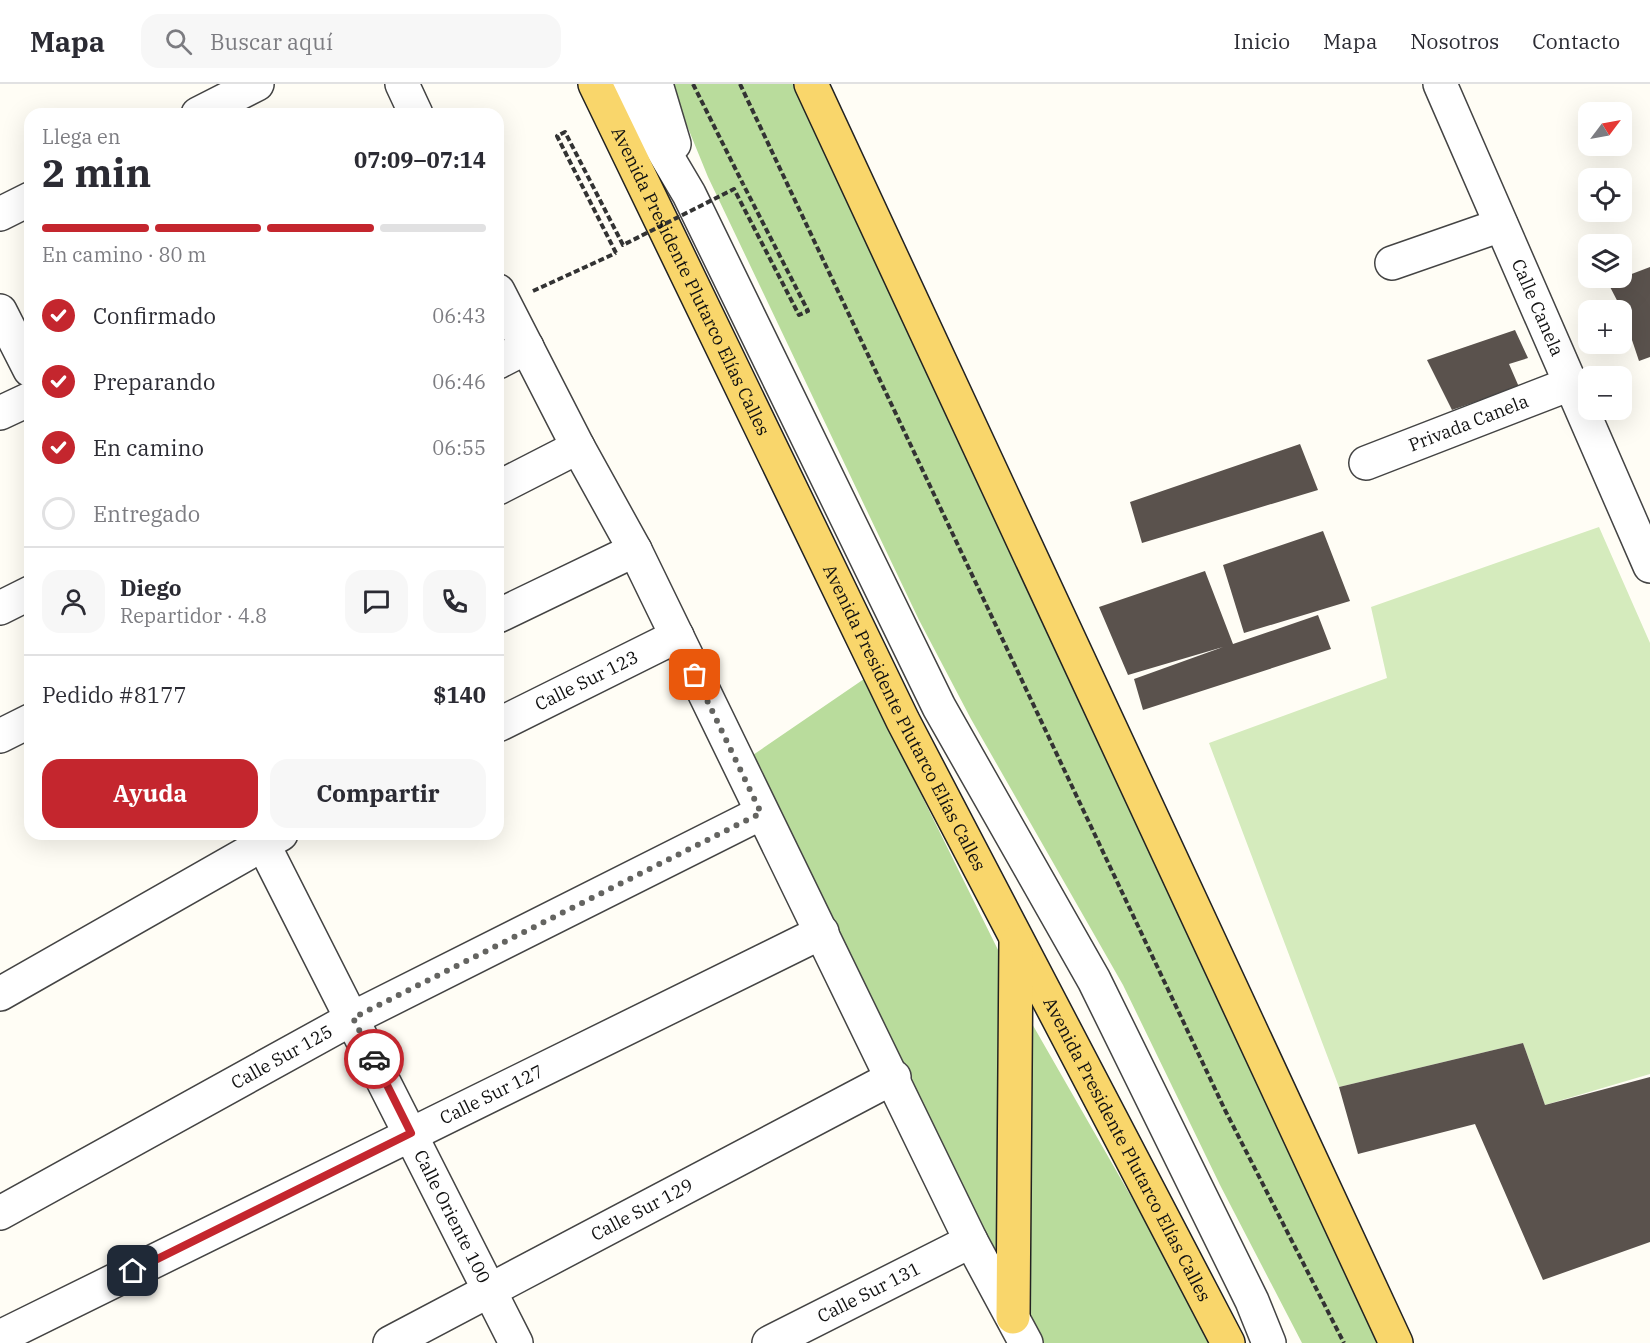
<!DOCTYPE html>
<html lang="es">
<meta charset="utf-8">
<style>
:root{--surface:#fff;--page:#f7f7f7;--text:#2b2b33;--muted:#7c7c81;--line:#e1e1e2;--accent:#c4262e}
body{margin:0;font-family:"IBM Plex Serif",serif;background:var(--page);color:var(--text);height:100vh;display:flex;flex-direction:column;font-size:22px;white-space:nowrap}
*{box-sizing:border-box;margin:0}
p{font-size:20px;color:var(--muted)}
.icon{flex:none;width:33px;height:33px;fill:none;stroke:currentColor;stroke-width:2;stroke-linecap:round;stroke-linejoin:round}
.map{position:relative;flex:1;overflow:hidden}
.panel{position:absolute;left:24px;top:24px;width:480px;height:732px;display:flex;flex-direction:column;background:var(--surface);border-radius:18px;box-shadow:0 6px 24px #0002}
.panel>*{flex:none}
.needle{width:39px;rotate:58deg}
.controls{position:absolute;left:1578px;top:18px;display:grid;gap:12px}
.controls a{display:grid;place-items:center;width:54px;height:54px;border-radius:12px;background:var(--surface);box-shadow:0 6px 24px #0002;font-size:30px}
.pin{position:absolute;display:grid;place-items:center;width:51px;height:51px;color:#fff;margin:-26px;border-radius:12px;box-shadow:0 3px 9px #0006}
.courier{position:absolute;display:grid;place-items:center;width:60px;height:60px;margin:-30px;border:4px solid #c4262e;border-radius:50%;background:#fff;color:#222;box-shadow:0 2px 8px #0007}
.overview em{font-style:normal;font-weight:800}
.overview div{display:flex;flex-direction:column-reverse}
.overview{display:flex;align-items:center;justify-content:space-between;height:102px;padding:0 18px}
h1{font-size:39px;font-weight:800;line-height:45px}
.bar{display:grid;grid-template-columns:repeat(4,1fr);gap:9px 6px;align-content:center;height:72px;padding:0 18px}
.bar i{height:8px;border-radius:4px;background:var(--line)}
.bar .active{background:var(--accent)}
.bar p{grid-column:span 4}
.line{display:flex;align-items:center;gap:15px;padding:0 18px;border-top:2px solid var(--line)}
.line div{flex:1}
.round{display:grid;place-items:center;flex:none;width:63px;height:63px;border-radius:18px;background:var(--page)}
ol{padding:0 18px;list-style:none}
li{display:flex;align-items:center;gap:18px;height:66px}
li p{margin-inline-start:auto}
li .icon{padding:6px;border-radius:50%;background:var(--accent);color:#fff;stroke-width:4}
li:last-child{color:var(--muted)}
li i{width:33px;height:33px;border:3px solid var(--line);border-radius:50%}
.button{display:flex;gap:12px;margin-top:auto;padding:12px 18px}
.button a{flex:1;height:69px;border-radius:18px;background:var(--accent);color:#fff;font-size:24px;font-weight:800;line-height:69px;text-align:center}
.button a+a{background:var(--page);color:var(--text)}
header{display:flex;align-items:center;gap:36px;box-sizing:border-box;height:84px;padding:0 30px;background:var(--surface);border-bottom:2px solid var(--line)}
header strong{font-size:28px}
nav{display:flex;gap:33px;margin-inline-start:auto;font-size:21px}
.search{width:420px;height:54px;background:var(--page);display:flex;align-items:center;gap:15px;box-sizing:border-box;padding:0 21px;border-radius:18px;color:var(--muted);font-size:22px}
.map>svg:first-child{display:block}
</style>
<header>
<strong>Mapa</strong>
<div class="search"><svg class="icon" aria-label="search" viewBox="0 0 24 24"><circle cx="10" cy="10" r="6"/><path d="M15 15l6 6"/></svg>Buscar aquí</div>
<nav><a>Inicio</a><a>Mapa</a><a>Nosotros</a><a>Contacto</a></nav>
</header>
<div class="map">
<svg width="1650" height="1259" viewBox="0 0 1650 1259">
<rect width="100%" height="100%" fill="#fffdf5"/>
<path fill="#d5ebbd" d="M1599 443 1650 559V990L1545 1021 1523 959 1339 1003 1209 659 1387 594 1371 523Z"/>
<path fill="#b9dc9c" d="M670 0H800L1384 1259H1302L1220 1101 1123 901 971 635 919 536 708 93Z
M864 595 1004 878 1001 1187 750 673Z
M1023 924 1215 1259H1039L1027 1237Z"/>
<path fill="#5a524d" d="M1650 183V273L1639 277 1622 226 1608 199Z
M1515 246 1528 274 1509 280 1519 303 1452 326 1427 276Z
M1300 360 1318 406 1142 459 1130 418Z
M1323 447 1350 517 1244 549 1223 481Z
M1205 487 1233 560 1318 531 1331 565 1143 626 1134 595 1223 563 1128 591 1099 523Z
M1523 959 1545 1021 1650 993V1158L1543 1196 1475 1040 1358 1070 1339 1003Z"/>
<g fill="none" stroke-linecap="round" stroke-linejoin="round">
<g stroke="#444" stroke-width="36">
<g id="minor">
<path d="M402 0 416 30"/>
<path d="M624 0 689 110 939 623 1094 896 1252 1217 1269 1259"/>
<path d="M656 0 674 60"/>
<path id="s1" d="M1440 0 1650 482"/>
<path d="M198 30 257 0"/>
<path d="M0 130 30 115"/>
<path d="M1392 179 1501 141"/>
<path d="M498 207 578 363 635 466 971 1157 1026 1259"/>
<path d="M0 227 30 286"/>
<path d="M498 278 527 263"/>
<path d="M0 329 30 315"/>
<path id="s2" d="M1366 379 1570 300"/>
<path d="M498 404 578 363"/>
<path d="M0 524 30 509"/>
<path d="M498 532 635 466"/>
<path id="s3" d="M498 641 677 552"/>
<path d="M0 652 30 637"/>
<path id="s4" d="M258 750 516 1259"/>
<path d="M0 910 281 750"/>
<path id="s5" d="M0 1129 353 934 761 729"/>
<path id="s6" d="M0 1253 822 848"/>
<path id="s7" d="M390 1259 894 993"/>
<path id="s8" d="M769 1259 971 1157"/>
</g>
</g>
<g stroke="#222" stroke-width="36">
<g id="major">
<path id="s9" d="M595 0 903 637 1228 1259"/>
<path d="M811 0 1396 1259"/>
<path d="M1013 1233 1016 859"/>
</g>
</g>
<path stroke="#333" stroke-width="4" stroke-dasharray="6 3" stroke-linecap="butt" d="M693 0 743 100
M740 0 1225 1026 1344 1259
M533 207 616 169"/>
<use href="#minor" stroke="#fff" stroke-width="33"/>
<use href="#major" stroke="#f9d66b" stroke-width="33"/>
<path stroke="#333" stroke-width="4" stroke-dasharray="6 3" stroke-linecap="butt" d="M616 169 557 52 565 48 623 161 734 105 799 231 808 227 743 100"/>
</g>
<g fill="none" stroke-linecap="round" stroke-linejoin="round">
<path stroke="#646461" stroke-width="6" stroke-dasharray="0 10.8" d="M374 975 353 934 761 729 695 591"/>
<path stroke="#c4262e" stroke-width="8" d="M133 1187 411 1049 374 975"/>
</g>
<g text-anchor="middle" stroke-width="6" stroke-linejoin="round" paint-order="stroke">
<g font-size="18" fill="#111" stroke="#fff">
<text dy="6" stroke="none"><textPath href="#s9" startOffset="219">Avenida Presidente Plutarco Elías Calles</textPath></text>
<text dy="6" stroke="none"><textPath href="#s1" startOffset="244">Calle Canela</textPath></text>
<text dy="6" stroke="none"><textPath href="#s2" startOffset="110">Privada Canela</textPath></text>
<text dy="6" stroke="none"><textPath href="#s3" startOffset="99">Calle Sur 123</textPath></text>
<text dy="6" stroke="none"><textPath href="#s9" startOffset="705">Avenida Presidente Plutarco Elías Calles</textPath></text>
<text dy="6" stroke="none"><textPath href="#s5" startOffset="322">Calle Sur 125</textPath></text>
<text dy="6" stroke="none"><textPath href="#s6" startOffset="548">Calle Sur 127</textPath></text>
<text dy="6" stroke="none"><textPath href="#s9" startOffset="1191">Avenida Presidente Plutarco Elías Calles</textPath></text>
<text dy="6" stroke="none"><textPath href="#s7" startOffset="285">Calle Sur 129</textPath></text>
<text dy="6" stroke="none"><textPath href="#s4" startOffset="429">Calle Oriente 100</textPath></text>
<text dy="6" stroke="none"><textPath href="#s8" startOffset="112">Calle Sur 131</textPath></text>
</g>
</g>
</svg>
<div class="controls">
<a><svg class="needle" viewBox="-14 -14 28 28"><path d="M0-13l5 13h-10z" fill="#e53935"/><path d="M0 13l5-13h-10z" fill="#7c7c81"/></svg></a>
<a><svg class="icon" aria-label="locate" viewBox="0 0 24 24"><circle cx="12" cy="12" r="6"/><path d="M12 2v4M12 18v4M2 12h4M18 12h4"/></svg></a>
<a><svg class="icon" aria-label="layers" viewBox="0 0 24 24"><path d="M12 4l9 5-9 5-9-5zM3 14l9 5 9-5"/></svg></a>
<a>+</a>
<a>−</a>
</div>
<div class="pin" style="left:695px;top:591px;background:#ea580c"><svg class="icon" aria-label="bag" viewBox="0 0 24 24"><path d="M5 8h14l-1 12H6zM9 8a3 3 0 0 1 6 0"/></svg></div>
<div class="pin" style="left:133px;top:1187px;background:#1f2937"><svg class="icon" aria-label="home" viewBox="0 0 24 24"><path d="M3 11l9-7 9 7M6 9v11h12V9"/></svg></div>
<div class="courier" style="left:374px;top:975px"><svg class="icon" aria-label="car" viewBox="0 0 24 24"><path d="M5 17H2v-5l4-1 3-4h7l3 4 3 1v5h-3M9 17h6M6 11h13"/><circle cx="7" cy="17" r="2"/><circle cx="17" cy="17" r="2"/></svg></div>
<section class="panel">
<div class="overview"><div><h1>2 min</h1><p>Llega en</p></div><em>07:09–07:14</em></div>
<div class="bar"><i class="active"></i><i class="active"></i><i class="active"></i><i></i><p>En camino · 80 m</p></div>
<ol>
<li><svg class="icon" aria-label="check" viewBox="0 0 24 24"><path d="M5 12l5 5 9-10"/></svg>Confirmado<p>06:43</p></li>
<li><svg class="icon" aria-label="check" viewBox="0 0 24 24"><path d="M5 12l5 5 9-10"/></svg>Preparando<p>06:46</p></li>
<li><svg class="icon" aria-label="check" viewBox="0 0 24 24"><path d="M5 12l5 5 9-10"/></svg>En camino<p>06:55</p></li>
<li><i></i>Entregado</li>
</ol>
<div class="line" style="height:108px"><a class="round"><svg class="icon" aria-label="person" viewBox="0 0 24 24"><circle cx="12" cy="8" r="4"/><path d="M4 21q1-7 8-7t8 7"/></svg></a><div><b>Diego</b><p>Repartidor · 4.8</p></div><a class="round"><svg class="icon" aria-label="chat" viewBox="0 0 24 24"><path d="M4 5h16v11H9l-5 4z"/></svg></a><a class="round"><svg class="icon" aria-label="phone" viewBox="0 0 24 24"><path d="M5 4h4l2 5-3 2q2 4 5 5l2-3 5 2v4C11 20 4 13 5 4z"/></svg></a></div>
<div class="line" style="height:78px"><div>Pedido #8177</div><b>$140</b></div>
<div class="button"><a>Ayuda</a><a>Compartir</a></div>
</section>
</div>
